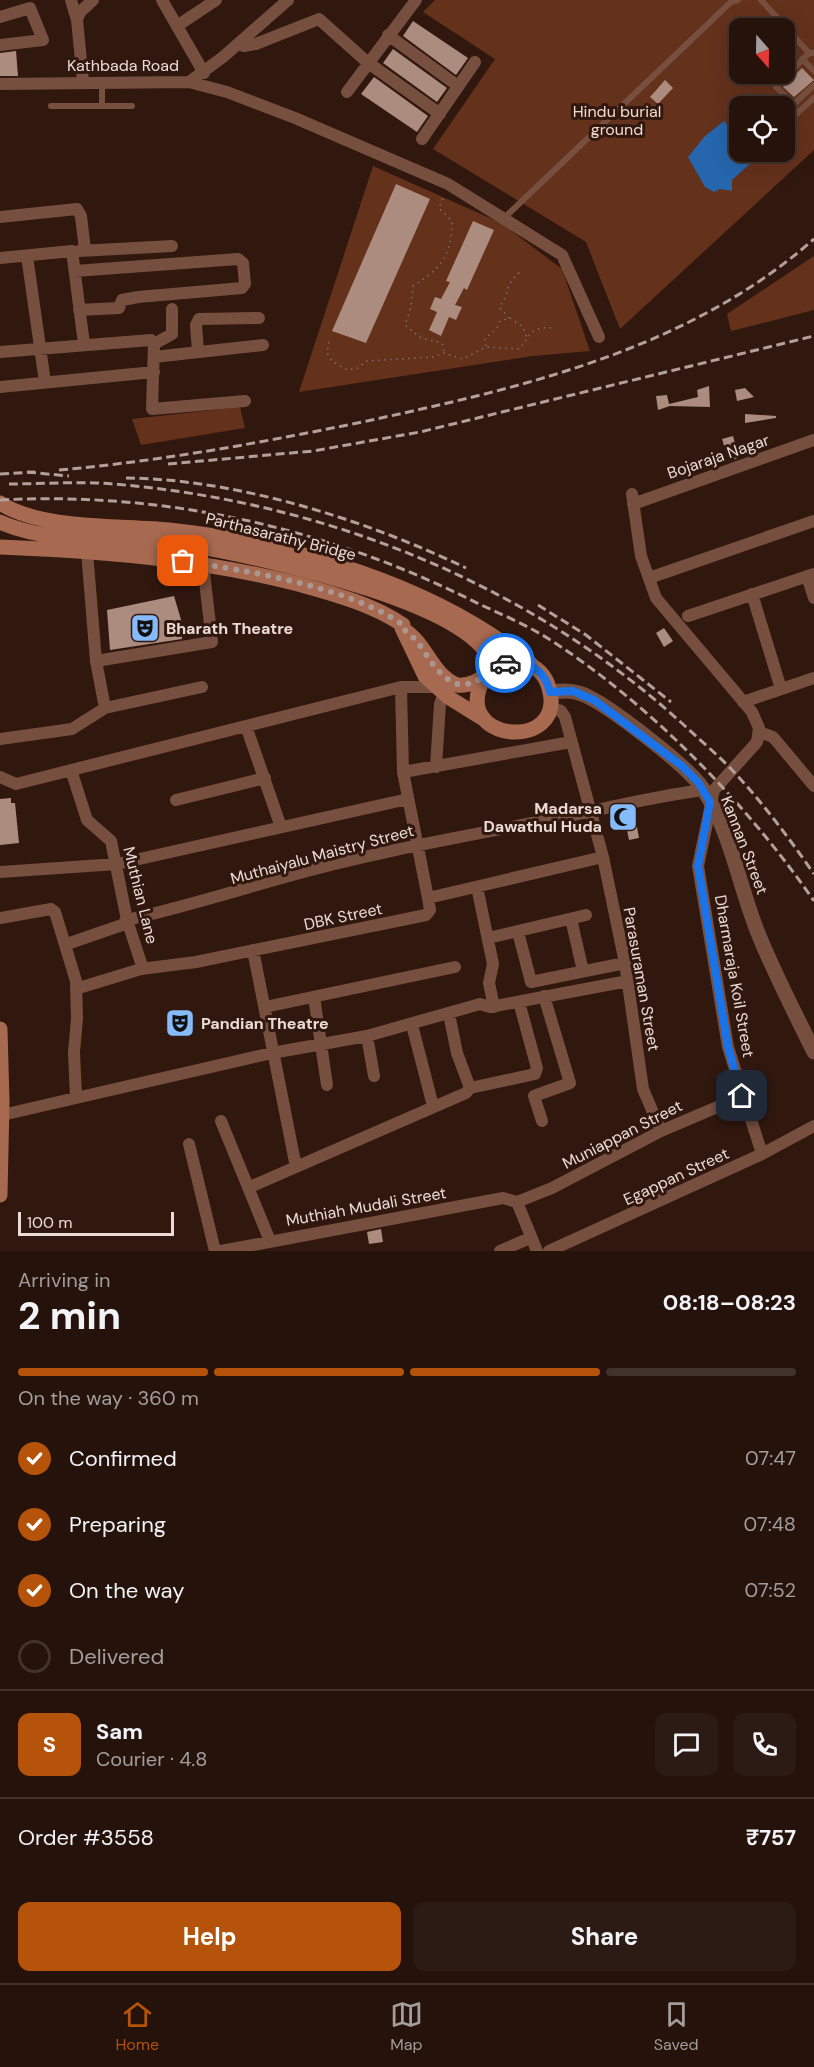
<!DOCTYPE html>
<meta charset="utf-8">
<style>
:root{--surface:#24120b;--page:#2c1b14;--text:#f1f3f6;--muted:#a39e9d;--line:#41322c;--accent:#b45309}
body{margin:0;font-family:"DM Sans",sans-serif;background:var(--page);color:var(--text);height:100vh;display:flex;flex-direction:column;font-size:22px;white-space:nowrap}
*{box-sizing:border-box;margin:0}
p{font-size:20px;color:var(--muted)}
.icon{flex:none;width:33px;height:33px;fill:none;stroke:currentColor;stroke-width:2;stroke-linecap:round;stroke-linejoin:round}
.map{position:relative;height:1251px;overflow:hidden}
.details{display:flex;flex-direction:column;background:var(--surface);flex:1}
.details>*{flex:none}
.needle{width:39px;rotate:160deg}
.controls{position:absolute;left:729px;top:18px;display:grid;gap:12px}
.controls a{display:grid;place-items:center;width:66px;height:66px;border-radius:12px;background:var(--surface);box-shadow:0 6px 24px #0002,0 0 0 2px var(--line);font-size:30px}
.scale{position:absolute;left:18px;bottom:15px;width:156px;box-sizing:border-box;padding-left:6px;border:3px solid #ecdbd5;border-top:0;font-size:16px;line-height:21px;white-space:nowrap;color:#ecdbd5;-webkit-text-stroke:4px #30180f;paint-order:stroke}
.pin{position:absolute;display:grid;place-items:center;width:51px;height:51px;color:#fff;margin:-26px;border-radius:12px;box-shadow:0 3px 9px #0006}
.courier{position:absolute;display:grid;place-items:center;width:60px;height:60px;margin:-30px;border:4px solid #1a73e8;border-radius:50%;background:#fff;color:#222;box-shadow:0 2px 8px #0007}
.headline em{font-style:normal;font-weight:700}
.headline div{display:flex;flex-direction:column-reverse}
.headline{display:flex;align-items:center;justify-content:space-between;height:102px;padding:0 18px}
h1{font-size:39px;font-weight:700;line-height:45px}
.bar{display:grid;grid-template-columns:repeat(4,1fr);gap:9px 6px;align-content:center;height:72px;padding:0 18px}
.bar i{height:8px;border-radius:4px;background:var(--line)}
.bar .on{background:var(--accent)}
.bar p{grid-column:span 4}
.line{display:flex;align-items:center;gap:15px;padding:0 18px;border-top:2px solid var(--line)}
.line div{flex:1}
.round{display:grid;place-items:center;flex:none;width:63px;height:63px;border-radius:12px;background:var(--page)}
ol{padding:0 18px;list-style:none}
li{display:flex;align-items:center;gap:18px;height:66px}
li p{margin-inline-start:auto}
li .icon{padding:6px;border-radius:50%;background:var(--accent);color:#fff;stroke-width:4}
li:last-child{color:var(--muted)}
li i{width:33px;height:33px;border:3px solid var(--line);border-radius:50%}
.primary-button{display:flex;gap:12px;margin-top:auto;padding:12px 18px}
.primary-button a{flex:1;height:69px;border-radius:12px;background:var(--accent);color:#fff;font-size:24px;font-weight:700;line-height:69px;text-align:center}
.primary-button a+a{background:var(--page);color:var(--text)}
.dock{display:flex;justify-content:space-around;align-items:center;height:84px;border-top:2px solid var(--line);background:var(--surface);font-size:16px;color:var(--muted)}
.dock a{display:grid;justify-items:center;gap:3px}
.dock .on{color:var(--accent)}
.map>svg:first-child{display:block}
</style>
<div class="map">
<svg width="814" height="1251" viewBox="0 0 814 1251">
<rect width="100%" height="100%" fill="#30180f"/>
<path fill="#64311b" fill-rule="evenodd" d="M435 0H814V150L620 329 586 242 433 149 495 59 423 12ZM740 28H784V74H740ZM740 106H784V152H740Z
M373 166 501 223 562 269 590 351 533 356 299 392Z
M814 256V310L731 331 727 314Z
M240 407 245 428 141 445 132 419Z"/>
<path fill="#2566ad" d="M724 121 739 140 740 152H749L754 160 732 180V191L720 189 714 192 705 187 688 157 705 136Z"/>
<path fill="#ab8c7f" d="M413 21 468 58 456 75 403 36Z
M393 49 447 88 437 102 383 63Z
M16 51 18 76H0V53Z
M802 68 814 80 794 97 783 87Z
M374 77 428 116 417 132 361 94Z
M665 80 673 88 658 104 650 97Z
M396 184 430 199 366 343 332 331Z
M473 221 494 230 467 290 464 288 455 305 462 307 456 320 449 317 441 336 429 330 437 312 430 309 435 297 441 299 450 282 446 281Z
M709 386 710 407 670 406 658 410 656 396 667 395 669 404 698 397 697 390Z
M745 388 754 397 737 401 735 390Z
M745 414 776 416V418L745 423Z
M733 436 739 458 729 461 722 439Z
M174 596 182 623V639L110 650 107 610Z
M664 628 673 641 664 647 656 633Z
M11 798V803H15L19 843 0 845V799Z
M634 810 639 838 629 840 626 825 614 827 611 815Z
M381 1229 383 1242 369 1244 367 1232Z"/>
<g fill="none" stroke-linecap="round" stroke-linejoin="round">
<path stroke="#836e66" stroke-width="1.5" stroke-dasharray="1.5 4.5" stroke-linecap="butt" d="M509 318 499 307C512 293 502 287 520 272
M329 342 327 353 332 361 347 370 358 368 366 361 433 357 444 353 463 359 486 347 520 349C530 334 533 326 551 328
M486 346 485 338 496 330 500 321 510 318 523 327 527 338
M444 351 442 343 421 338 405 325 411 307 413 286C442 268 451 256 452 221L439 208 444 196"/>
<path stroke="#764f3f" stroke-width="6" d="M761 0 809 53H814
M809 53 776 87 794 104 814 85
M802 59 814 71
M102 105V82
M51 106H132
M784 125 814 98
M503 219 731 2 738 0"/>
<path stroke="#764f3f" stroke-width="12" d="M71 0 77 20 83 81
M162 0 204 73
M0 17 30 8 43 40 0 45
M77 20 80 12 93 0
M177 26 216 0
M388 35 458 86
M239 43 244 46 256 44 319 19 367 62 440 114
M189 82 227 92 295 118 448 184 562 255 599 337
M0 84 189 82 223 57 288 0
M347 92 416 0
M422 139 475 62
M0 217 77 209 81 216 85 250
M79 251 172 246
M27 256 45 382
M0 258 72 251 84 344
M75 271 238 259 243 263 245 284 242 288 138 297 122 300 119 308 79 310
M154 344 172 334V309
M198 351 196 325 199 319 259 318
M0 352 151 340 154 344 152 409 245 401
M154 357 263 345
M0 387 154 372
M632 494 641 556 656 598 752 712 759 728 757 742 714 790 698 866 728 1047 762 1154
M633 504 814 440
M87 552 96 661 105 708
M807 576 814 598
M649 578 814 521
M752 594 781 689
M688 616 814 574
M96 661 212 642 203 564
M401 687 403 772 428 898
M743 702 814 678
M549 707 561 711 565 717 603 857 625 963 643 1089 661 1131
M246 726 281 827
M758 736 765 734 773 737 814 786
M0 739 72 729 105 708 202 687
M436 767 440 704 444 693
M71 770 87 820 111 841 127 920 143 969
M403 772 571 742
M0 777 16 784 401 687H435
M176 800 265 778
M0 872 117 864 408 799
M477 887 493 964 489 983 494 1007
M0 918 51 909 55 912 76 981 77 1019 74 1052 76 1097
M571 919 583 971
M518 932 531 982 625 963
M488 938 586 915
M67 944 122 925 127 920C180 908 232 892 285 877 369 853 456 838 543 821 596 811 649 797 703 790
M253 950 296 1167
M76 981 77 986 82 987 141 969 196 962 426 915 430 910 428 898 603 857
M314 997 327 1085
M265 1007 455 967
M449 1014 457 1053 470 1088
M412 1025 433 1106
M367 1036 374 1076
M2 1115 272 1053 367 1036 480 1004 490 1007 628 981
M221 1121 270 1241
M542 1121 534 1096 570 1083 544 996
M189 1144 215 1251
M250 1187 466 1093 470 1088 535 1074 537 1068 519 1002
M517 1202 552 1188 661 1131 743 1096
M517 1202 537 1251
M221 1251 503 1198 517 1202
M500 1251 530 1238
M549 1251 762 1154 814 1126"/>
<path stroke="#764f3f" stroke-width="15" d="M550 692C561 691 572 690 582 694 606 703 689 767 703 789 731 832 739 886 758 933 774 973 795 1013 814 1052"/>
<path stroke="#a76950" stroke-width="15" d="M0 503C41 530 120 525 169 530 291 543 436 585 531 664
M0 522C55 547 144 538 206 548 253 556 501 609 490 671
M0 547C101 551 200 559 298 584 334 594 372 604 403 625V629C427 644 431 674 457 685 485 688 495 655 524 663 537 666 546 676 549 688 568 753 448 743 484 678
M402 628 425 676 448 697 485 720
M0 1029 2 1102 0 1195"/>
<path stroke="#b3a099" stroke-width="3" stroke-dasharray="9 4.5" stroke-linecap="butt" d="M168 464 313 451 420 432 814 336
M59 470C162 461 265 442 367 421 525 387 689 349 814 239
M27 472 69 476
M0 474 35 472
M126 478C237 479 366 520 466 568
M9 484C43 484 79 481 113 484 323 501 529 583 685 726 701 741 718 755 733 771 763 803 789 838 814 874
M0 500C167 491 331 529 479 604 503 615 529 626 552 641 651 705 747 804 814 901
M538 605 586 635 671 702"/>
</g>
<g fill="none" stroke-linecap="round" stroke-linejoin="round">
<path stroke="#aa9790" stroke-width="6" stroke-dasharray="0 10.8" d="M183 561C249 571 349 587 403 625V629C426 644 431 674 457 684 479 687 487 670 505 663"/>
<path stroke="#1a73e8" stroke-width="8" d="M505 663C528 658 545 671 550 692L573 691 594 700 682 766 698 782 710 802 698 866 728 1047 742 1096"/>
</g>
<defs>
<g id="theatre-square" transform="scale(1.5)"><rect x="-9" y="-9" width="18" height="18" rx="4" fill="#86bbfb" stroke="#30180f"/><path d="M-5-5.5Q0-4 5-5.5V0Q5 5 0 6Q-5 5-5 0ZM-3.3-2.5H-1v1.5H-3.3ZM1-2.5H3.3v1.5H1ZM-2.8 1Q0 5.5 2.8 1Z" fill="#111"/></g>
<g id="mosque-square" transform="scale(1.5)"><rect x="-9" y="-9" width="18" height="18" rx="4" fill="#86bbfb" stroke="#30180f"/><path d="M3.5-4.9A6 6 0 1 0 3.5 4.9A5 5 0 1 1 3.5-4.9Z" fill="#111"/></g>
</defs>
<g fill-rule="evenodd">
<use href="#theatre-square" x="145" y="628"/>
<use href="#mosque-square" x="623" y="817"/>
<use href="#theatre-square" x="180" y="1023"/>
</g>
<g text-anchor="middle" stroke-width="6" stroke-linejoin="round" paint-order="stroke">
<g font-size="16" fill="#ecdbd5" stroke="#30180f">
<text x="123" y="71">Kathbada Road</text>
<text transform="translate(718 456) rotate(-19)" y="6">Bojaraja Nagar</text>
<text transform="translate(281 536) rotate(14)" y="6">Parthasarathy Bridge</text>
<text transform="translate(745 845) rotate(69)" y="6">Kannan Street</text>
<text transform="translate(322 854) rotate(-15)" y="6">Muthaiyalu Maistry Street</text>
<text transform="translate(141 895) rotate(76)" y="6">Muthian Lane</text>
<text transform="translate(343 916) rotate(-12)" y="6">DBK Street</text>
<text transform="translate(735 976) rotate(80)" y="6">Dharmaraja Koil Street</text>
<text transform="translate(642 979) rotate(80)" y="6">Parasuraman Street</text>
<text transform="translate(622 1134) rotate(-27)" y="6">Muniappan Street</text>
<text transform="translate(676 1176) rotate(-25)" y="6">Egappan Street</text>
<text transform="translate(366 1206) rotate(-10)" y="6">Muthiah Mudali Street</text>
</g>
<g font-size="16" fill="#f2d9ce" stroke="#30180f">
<text x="617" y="117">Hindu burial<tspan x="617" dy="18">ground</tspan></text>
</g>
<g font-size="16" font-weight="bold" fill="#ecdbd5" stroke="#30180f" text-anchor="start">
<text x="166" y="634">Bharath Theatre</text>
<text x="602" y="814" text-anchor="end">Madarsa<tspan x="602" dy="18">Dawathul Huda</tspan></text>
<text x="201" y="1029">Pandian Theatre</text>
</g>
</g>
</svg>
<div class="controls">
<a><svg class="needle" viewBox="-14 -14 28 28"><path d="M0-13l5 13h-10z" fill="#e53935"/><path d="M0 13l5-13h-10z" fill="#a39e9d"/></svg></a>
<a><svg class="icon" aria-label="locate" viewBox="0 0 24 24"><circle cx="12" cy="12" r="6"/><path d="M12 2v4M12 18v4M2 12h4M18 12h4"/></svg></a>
</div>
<div class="scale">100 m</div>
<div class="pin" style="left:183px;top:561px;background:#ea580c"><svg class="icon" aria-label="bag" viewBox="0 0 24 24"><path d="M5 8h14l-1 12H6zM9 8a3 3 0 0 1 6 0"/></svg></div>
<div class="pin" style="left:742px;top:1096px;background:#1f2937"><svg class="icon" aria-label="home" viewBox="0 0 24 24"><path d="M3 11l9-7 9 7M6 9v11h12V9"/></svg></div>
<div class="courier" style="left:505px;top:663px"><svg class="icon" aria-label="car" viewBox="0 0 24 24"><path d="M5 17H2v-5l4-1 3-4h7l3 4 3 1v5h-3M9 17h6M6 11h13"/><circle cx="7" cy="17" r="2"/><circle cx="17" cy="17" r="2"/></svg></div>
</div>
<section class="details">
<div class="headline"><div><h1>2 min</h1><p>Arriving in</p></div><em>08:18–08:23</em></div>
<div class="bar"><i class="on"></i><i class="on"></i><i class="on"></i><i></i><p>On the way · 360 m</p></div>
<ol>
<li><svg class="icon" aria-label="check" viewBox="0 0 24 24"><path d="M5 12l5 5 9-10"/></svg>Confirmed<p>07:47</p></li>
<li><svg class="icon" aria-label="check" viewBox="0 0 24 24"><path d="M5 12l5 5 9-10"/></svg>Preparing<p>07:48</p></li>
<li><svg class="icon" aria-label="check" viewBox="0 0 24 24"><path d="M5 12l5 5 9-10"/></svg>On the way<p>07:52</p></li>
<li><i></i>Delivered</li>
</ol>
<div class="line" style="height:108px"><b class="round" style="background:var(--accent);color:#fff">S</b><div><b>Sam</b><p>Courier · 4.8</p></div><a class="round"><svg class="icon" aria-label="chat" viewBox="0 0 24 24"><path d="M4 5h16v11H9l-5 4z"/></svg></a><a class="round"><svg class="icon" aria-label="phone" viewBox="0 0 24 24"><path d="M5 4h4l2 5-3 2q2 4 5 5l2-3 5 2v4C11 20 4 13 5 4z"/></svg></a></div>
<div class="line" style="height:78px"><div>Order #3558</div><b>₹757</b></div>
<div class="primary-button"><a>Help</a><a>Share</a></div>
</section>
<nav class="dock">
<a class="on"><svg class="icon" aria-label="home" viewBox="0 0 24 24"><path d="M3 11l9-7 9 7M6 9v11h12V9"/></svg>Home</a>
<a><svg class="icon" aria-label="map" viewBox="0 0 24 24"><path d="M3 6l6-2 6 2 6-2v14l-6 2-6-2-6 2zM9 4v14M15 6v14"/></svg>Map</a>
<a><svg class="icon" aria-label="saved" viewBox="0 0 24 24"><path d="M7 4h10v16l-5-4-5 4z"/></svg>Saved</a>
</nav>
